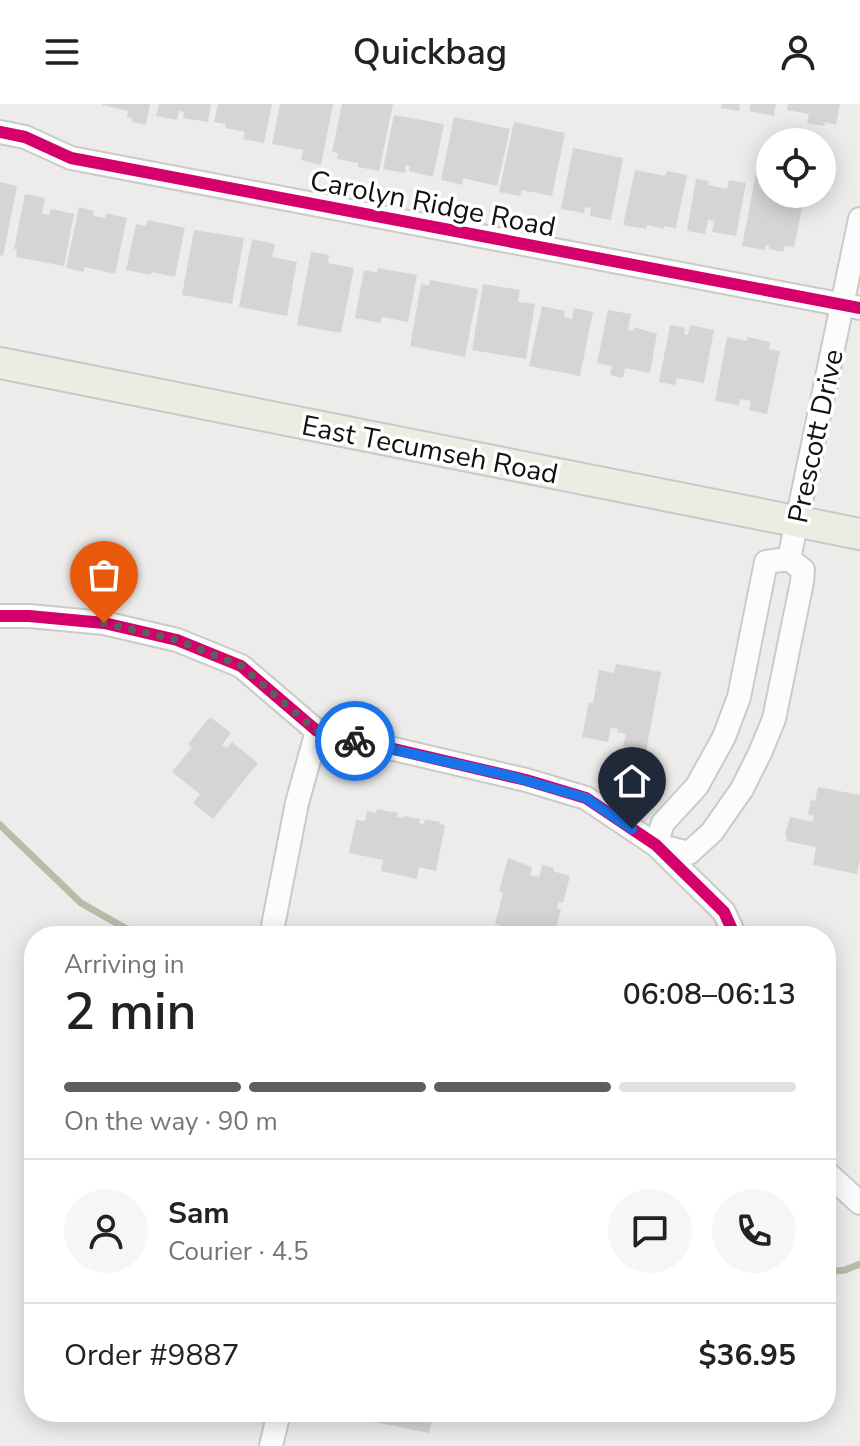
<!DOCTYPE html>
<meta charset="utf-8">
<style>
:root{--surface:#fff;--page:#f6f6f6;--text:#222;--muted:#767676;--line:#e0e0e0;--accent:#5e5e5c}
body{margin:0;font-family:"Nunito Sans",sans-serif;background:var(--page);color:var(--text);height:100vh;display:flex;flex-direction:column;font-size:30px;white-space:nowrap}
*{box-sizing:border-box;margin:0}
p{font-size:26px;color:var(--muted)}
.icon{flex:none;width:44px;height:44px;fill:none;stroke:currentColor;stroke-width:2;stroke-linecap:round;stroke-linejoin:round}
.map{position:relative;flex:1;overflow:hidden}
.drawer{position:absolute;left:24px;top:822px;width:812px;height:496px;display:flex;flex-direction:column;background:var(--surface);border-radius:32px;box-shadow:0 4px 20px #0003}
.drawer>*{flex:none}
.controls{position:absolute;left:756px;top:24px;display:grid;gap:16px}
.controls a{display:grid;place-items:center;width:80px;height:80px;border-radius:50%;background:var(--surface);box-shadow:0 4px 20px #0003;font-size:40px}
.pin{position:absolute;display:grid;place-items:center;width:68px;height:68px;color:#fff;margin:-82px -34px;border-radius:50% 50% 50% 0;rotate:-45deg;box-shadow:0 0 8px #0007}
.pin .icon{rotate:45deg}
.courier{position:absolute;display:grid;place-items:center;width:80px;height:80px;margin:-40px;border:6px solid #1a73e8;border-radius:50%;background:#fff;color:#222;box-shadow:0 2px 10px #0007}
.head em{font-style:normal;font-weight:600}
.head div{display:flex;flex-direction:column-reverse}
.head{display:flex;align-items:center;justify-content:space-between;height:136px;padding:0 40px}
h1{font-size:52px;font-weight:600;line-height:60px}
.bar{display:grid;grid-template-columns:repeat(4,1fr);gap:12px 8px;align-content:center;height:96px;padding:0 40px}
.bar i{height:10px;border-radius:6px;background:var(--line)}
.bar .current{background:var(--accent)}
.bar p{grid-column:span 4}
.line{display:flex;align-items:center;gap:20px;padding:0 40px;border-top:2px solid var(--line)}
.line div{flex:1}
.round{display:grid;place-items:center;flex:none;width:84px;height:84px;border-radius:42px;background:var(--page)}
header{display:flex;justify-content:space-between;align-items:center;height:104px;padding:0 40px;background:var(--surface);font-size:36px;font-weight:600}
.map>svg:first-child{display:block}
</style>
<header><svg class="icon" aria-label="menu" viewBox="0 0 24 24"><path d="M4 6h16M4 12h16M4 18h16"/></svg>Quickbag<svg class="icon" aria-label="person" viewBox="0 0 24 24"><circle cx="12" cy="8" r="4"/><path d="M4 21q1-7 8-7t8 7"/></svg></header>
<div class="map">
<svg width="860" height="1342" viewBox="0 0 860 1342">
<rect width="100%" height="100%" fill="#eeecea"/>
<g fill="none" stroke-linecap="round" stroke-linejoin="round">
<path stroke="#b6beaa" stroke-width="7" d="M0 721 81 799 125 824 152 832
M826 1168 845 1166 860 1160"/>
</g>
<path fill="#d6d5d3" d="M102 0H150L146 21 132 18V14L127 13 128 7 102 1Z
M159 0H211L208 18 183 14 184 8 179 7 177 16 156 12Z
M218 0H272L264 39 243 35 245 28 225 24 226 20 214 18Z
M280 0H333L321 61 301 56 303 46 272 40Z
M342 0H393L379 67 358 63V59L337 55 338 49 332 48Z
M722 0H740L739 7 721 4Z
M751 0H776L774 12 749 7Z
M788 0H840L836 21 825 18 824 22 807 19 809 10 787 6Z
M394 11 444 20 433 73 409 67 410 62 406 61 405 69 383 65Z
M454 13 510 25 497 82 463 74 462 81 441 76Z
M514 18 565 29 552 92 522 86 520 92 499 88Z
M573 44 623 54 611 116 590 112 591 104 585 103 584 109 561 105Z
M635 66 665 72 667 67 687 71 676 124 664 122V125L647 121V125L623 121Z
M756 70 770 73V90H805L794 143 785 142 783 148 769 145V142L766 141 765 146 742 142Z
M696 75 709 77 708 81 727 85 729 76 746 79 736 132 712 128 714 117 708 116 705 130 687 127Z
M0 78 17 82 3 152 0 151Z
M25 90 45 94 42 110 49 111 51 105 74 110 64 162 16 153 17 145H14Z
M79 103 94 107 93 112 105 114 106 109 127 114 115 170 84 163V168L66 164Z
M148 116 185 124 175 173 152 168 151 171 126 166 136 120 146 122Z
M194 126 244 134 232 200 182 191Z
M252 135 275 140 272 153 297 158 287 212 239 203Z
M311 148 329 151 328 159 354 164 341 229 297 221Z
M378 164 417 171 408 218 382 213 381 219 355 214 364 166 377 169Z
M430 176 478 185 465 253 410 242 421 180 429 182Z
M483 180 520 186 518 198 535 200 526 255 472 246Z
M542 202 565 207 564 213 572 215 574 204 593 208 580 272 529 262Z
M608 206 631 210 628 226 633 227 634 223 657 230 650 269 625 264 623 274 610 271 612 262 597 259Z
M670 221 685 224 684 230 688 231 690 221 714 226 704 279 677 274 675 281 659 278Z
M727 233 747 237V233L770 238 769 245 780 247 767 310 749 306 751 297 740 295 739 301 715 297Z
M616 560 661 568 646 647 623 642 626 630 617 628 618 625 611 624 608 638 582 633 589 598 593 599 599 566 614 569Z
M210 613 231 629 222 641 227 644 232 638 258 659 213 715 193 699 200 690 172 668 192 643 188 640Z
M818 683 860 691V755L857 770 813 761 816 743 786 737 787 731H785L790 713 813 718 814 712 808 710 811 696 815 697Z
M377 705 398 709 397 713 403 714 404 712 420 715 419 719 424 720 425 715 440 718 439 720 445 721 436 767 419 763 417 775 381 767 383 756 349 749 356 716 365 717 367 707 376 709Z
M508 754 532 763 530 771 539 773 542 761 554 764 553 767 570 772 563 799 559 798 557 804 561 805 555 829 551 828 550 832H537L495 820 503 789 499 787Z
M351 1308H434L429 1329 350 1313Z"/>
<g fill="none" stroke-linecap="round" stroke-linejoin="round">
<g stroke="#cacac8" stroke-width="26">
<path id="minor" d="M0 28 25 33 71 54 860 204
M789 455 803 466 802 478 774 615 760 649 742 685 712 728 689 749 656 741 663 719 697 682 724 633 739 593 766 458Z
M789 455 860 115
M0 512H29L104 519 177 536 241 562 317 627 526 676 586 694 656 741 724 808 735 832
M271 832 297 699 317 627
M826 1068 860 1099
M271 1342 279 1308"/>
</g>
<g stroke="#c9c8c8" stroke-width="34">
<path id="major" d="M0 259 860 430"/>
</g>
<use href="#minor" stroke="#fcfcfc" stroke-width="22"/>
<use href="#major" stroke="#ecece3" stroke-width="30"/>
<g stroke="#fff" stroke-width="17">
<path id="cycleway" d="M0 28 25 33 71 54 860 204
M0 512H29L104 519 177 536 241 562 317 627 526 676 586 694 656 741 724 808 735 832"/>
</g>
<use href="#cycleway" stroke="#d6006c" stroke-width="12"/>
</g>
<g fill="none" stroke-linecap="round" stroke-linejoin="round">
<path stroke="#5e5e5c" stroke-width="8" stroke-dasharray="0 14.4" d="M104 519 177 536 241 562 317 627 355 637"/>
<path stroke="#1a73e8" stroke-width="10" d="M355 637 510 672 586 694 632 725"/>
</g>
<g text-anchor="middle" stroke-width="7" stroke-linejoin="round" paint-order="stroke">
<g font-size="28" fill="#11110f" stroke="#fff">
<text transform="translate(433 99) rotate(11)" y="10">Carolyn Ridge Road</text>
<text transform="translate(815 332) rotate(-78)" y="10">Prescott Drive</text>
<text transform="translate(430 345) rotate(11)" y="10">East Tecumseh Road</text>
</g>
</g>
</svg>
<div class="controls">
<a><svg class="icon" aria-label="locate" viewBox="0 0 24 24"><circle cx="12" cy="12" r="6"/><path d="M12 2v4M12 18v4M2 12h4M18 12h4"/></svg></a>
</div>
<div class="pin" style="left:104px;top:519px;background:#ea580c"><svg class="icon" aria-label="bag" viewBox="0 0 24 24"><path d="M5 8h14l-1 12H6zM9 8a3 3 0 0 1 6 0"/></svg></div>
<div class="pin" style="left:632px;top:725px;background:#1f2937"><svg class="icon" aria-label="home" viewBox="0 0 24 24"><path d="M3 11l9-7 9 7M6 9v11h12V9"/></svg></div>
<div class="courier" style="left:355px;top:637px"><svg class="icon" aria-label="bike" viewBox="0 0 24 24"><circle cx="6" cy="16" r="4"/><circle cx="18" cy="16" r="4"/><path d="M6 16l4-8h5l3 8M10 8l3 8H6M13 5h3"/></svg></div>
<section class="drawer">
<div class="head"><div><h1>2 min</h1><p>Arriving in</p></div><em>06:08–06:13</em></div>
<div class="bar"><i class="current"></i><i class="current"></i><i class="current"></i><i></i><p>On the way · 90 m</p></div>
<div class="line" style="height:144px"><a class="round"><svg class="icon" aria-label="person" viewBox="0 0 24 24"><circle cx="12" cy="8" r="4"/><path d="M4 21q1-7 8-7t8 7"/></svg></a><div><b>Sam</b><p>Courier · 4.5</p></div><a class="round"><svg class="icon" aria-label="chat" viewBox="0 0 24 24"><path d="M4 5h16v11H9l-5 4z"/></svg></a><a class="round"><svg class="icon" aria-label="phone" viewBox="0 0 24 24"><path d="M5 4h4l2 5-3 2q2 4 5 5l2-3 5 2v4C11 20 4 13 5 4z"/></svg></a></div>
<div class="line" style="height:104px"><div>Order #9887</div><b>$36.95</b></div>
</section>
</div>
